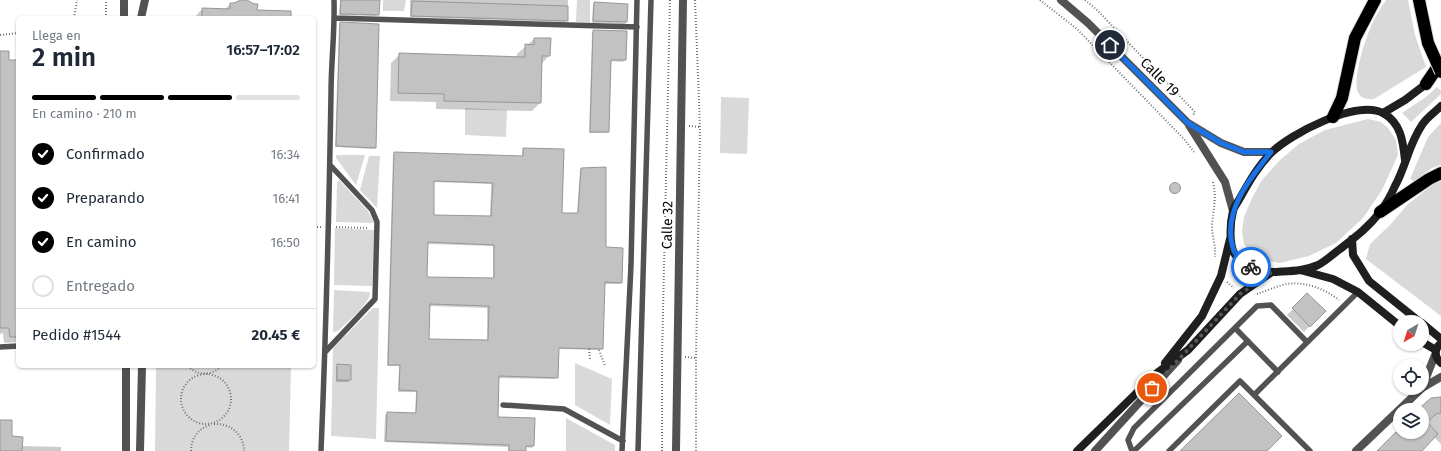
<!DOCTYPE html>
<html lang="es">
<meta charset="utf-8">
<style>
:root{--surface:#fff;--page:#f6f6f7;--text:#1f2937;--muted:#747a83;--line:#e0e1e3;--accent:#000}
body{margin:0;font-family:"Fira Sans",sans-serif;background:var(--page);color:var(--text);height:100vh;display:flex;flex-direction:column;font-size:15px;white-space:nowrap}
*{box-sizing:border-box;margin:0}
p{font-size:13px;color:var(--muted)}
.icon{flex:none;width:22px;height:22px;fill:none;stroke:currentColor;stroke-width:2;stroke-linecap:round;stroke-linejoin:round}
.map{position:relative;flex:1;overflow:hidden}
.drawer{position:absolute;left:16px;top:16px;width:300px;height:352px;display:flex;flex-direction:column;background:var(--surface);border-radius:6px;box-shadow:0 1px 3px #0004}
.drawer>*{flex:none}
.needle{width:26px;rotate:219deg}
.buttons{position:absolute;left:1393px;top:315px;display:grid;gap:8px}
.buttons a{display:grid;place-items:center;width:36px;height:36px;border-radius:50%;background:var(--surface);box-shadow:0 1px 3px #0004;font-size:20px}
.pin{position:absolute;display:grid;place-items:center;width:34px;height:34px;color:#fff;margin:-17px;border:2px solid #fff;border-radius:50%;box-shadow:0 1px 4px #0007}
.courier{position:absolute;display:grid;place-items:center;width:40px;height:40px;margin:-20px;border:3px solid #1a73e8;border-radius:50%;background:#fff;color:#222;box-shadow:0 1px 5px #0007}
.headline em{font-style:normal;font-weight:600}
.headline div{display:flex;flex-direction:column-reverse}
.headline{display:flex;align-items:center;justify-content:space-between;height:68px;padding:0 16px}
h1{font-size:26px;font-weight:600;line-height:30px}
.bar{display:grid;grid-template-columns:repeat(4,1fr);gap:6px 4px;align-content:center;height:48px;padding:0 16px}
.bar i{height:5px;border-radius:3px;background:var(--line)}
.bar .current{background:var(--accent)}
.bar p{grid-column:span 4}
.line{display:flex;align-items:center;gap:10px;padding:0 16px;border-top:1px solid var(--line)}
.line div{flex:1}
ol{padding:0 16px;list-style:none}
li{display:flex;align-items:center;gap:12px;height:44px}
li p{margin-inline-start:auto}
li .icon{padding:4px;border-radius:50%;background:var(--accent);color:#fff;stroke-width:4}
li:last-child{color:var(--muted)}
li i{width:22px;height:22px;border:2px solid var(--line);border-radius:50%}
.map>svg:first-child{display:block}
</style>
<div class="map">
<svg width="1441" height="451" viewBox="0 0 1441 451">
<rect width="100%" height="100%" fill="#fff"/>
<path fill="#d9d9d9" d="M383 0H406L404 11H383Z
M577 0H590V23L576 22Z
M1386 0H1408L1415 35 1426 67 1374 99C1367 100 1359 98 1357 90 1354 73 1365 40 1372 24 1375 16 1381 8 1386 0Z
M1437 87 1441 91V94L1411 122 1402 113 1426 97Z
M721 97 749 98 747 154 720 153Z
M465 108 507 110 506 137 465 135Z
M1368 119 1381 122 1388 128 1396 140 1398 155 1382 190 1363 218 1336 243 1309 256 1280 263 1262 260 1251 253 1244 244 1242 231 1244 217 1252 198 1262 180 1280 160 1299 144 1325 130Z
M1441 123V165L1432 168 1414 181 1410 179 1428 137Z
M336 155H365L356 185 336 158Z
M369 156H380L377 208 360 190Z
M339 180 368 211 374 223 336 222 337 183Z
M1441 181V316L1366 259 1370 244 1390 225 1408 204 1432 185Z
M335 228 374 230 372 286 334 285Z
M334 290 370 292C371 303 346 323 338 331L333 332Z
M373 308H379L376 439 331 436 333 348Z
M575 363 612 379 610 425 575 405Z
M156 366H291L289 451H155Z
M566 418 615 445V451H566Z"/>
<path fill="#0003" fill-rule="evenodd" d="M340 0H379L378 15 376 16 339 15Z
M410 0H568L567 20 565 22 410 17Z
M243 1 257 4 256 11 284 18H194L202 9 224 10 230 4Z
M594 3 627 5 626 22 625 24 592 23 593 5Z
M341 23 375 148 374 149 335 147 339 25Z
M594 31 625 60 623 62 610 61 608 132 607 133H589L592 33Z
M534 39 549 56 541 64 540 103 532 111 436 109V102L390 101 391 63 400 54 517 58V54Z
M0 52 8 61H18V342L4 343 3 333 0 334Z
M524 149 561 213 577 214 580 170 581 169 605 248 621 282 620 284H604L602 349 600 350 558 349 557 377 555 379 498 378 497 417 533 446 532 448 525 447V451H508V447L384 442 385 415 387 413 415 414 416 392H398L399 366H387L393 155 395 153 522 157V150ZM433 182 491 184 490 217 433 216ZM427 244 493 246V279L426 278ZM429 306 487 308V341L428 340Z
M1169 189a5 5 0 1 1 10 0a5 5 0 1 1-10 0Z
M1307 295 1324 311 1304 332 1287 315Z
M337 366H350V380L348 382H336V367Z
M1441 398V444L1434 437 1420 451H1378L1400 430V432H1422V410H1420L1431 399Z
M0 421 11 437 22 446 61 447V451H0Z"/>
<path fill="#c2c2c2" stroke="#969696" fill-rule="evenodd" d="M241 0H247L254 4H258L257 10 291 11V18H202V8L230 9V3H234Z
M341 0H380L379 15 340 14Z
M412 1 568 6V21L411 16Z
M594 2 628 4 627 22 593 21Z
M340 22 379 24 376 148 336 146Z
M593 30 627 31 626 60H611L609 132H590Z
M534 38H551L550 56H542L541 103 444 101V94L398 93 399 53 525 57V44L534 45Z
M0 51H9V60H18V337H10L9 328H0Z
M523 148 564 149 562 213H578L581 168 606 167V247L623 248 622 283 605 282 603 349 559 348 558 378 499 376 498 417 535 418 534 446H526V451H509V445L386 441 387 412 416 413 417 391 399 390 400 365H388L394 152 523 156ZM434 181 493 183 491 216 434 215ZM428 242 494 245V278L427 277ZM430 304 489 306 488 340 429 339Z
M1169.5 188a5.5 5.5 0 1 1 11 0a5.5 5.5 0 1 1-11 0Z
M1307 293 1326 311 1310 327 1292 308Z
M337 364 351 365V380H337Z
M1239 393 1282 436 1267 451H1180Z
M1441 397V413L1436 414 1427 422 1438 434 1422 451H1377L1396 432H1422V406L1431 398Z
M0 420H12V436L23 437 22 451H0Z"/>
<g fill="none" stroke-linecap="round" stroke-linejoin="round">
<g stroke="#dbdbdb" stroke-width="14">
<path id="highway" d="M1419 0 1428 43
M1426 84 1441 62
M1333 117 1342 98 1355 38 1375 0
M1380 212 1429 179 1441 173"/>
</g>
<path stroke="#747474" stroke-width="2" stroke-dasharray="1 2" stroke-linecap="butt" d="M695 0 700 127 696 358V451
M1040 0 1077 29 1184 139 1194 152
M1085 0 1097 10 1195 112 1193 115
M74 18 77 0
M106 18V0
M0 35 18 33
M689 126 700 127
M1213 182C1217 199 1213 210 1212 226 1212 236 1216 246 1215 257
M314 227H321
M336 227 369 228
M1227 282 1234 288
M1257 294C1266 291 1277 286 1287 284 1305 281 1325 289 1339 300
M589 349 590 359
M599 350 605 366
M685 357 696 358
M188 366C197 376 212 376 222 366
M181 399a25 25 0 1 1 50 0a25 25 0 1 1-50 0Z
M214 424C230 423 244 434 244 451
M191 451C191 438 198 429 210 425
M662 451V356L670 0"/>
<path stroke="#525252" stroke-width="5.5" d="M334 18 637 27
M1236 329 1278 372
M0 347 18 346
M326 351 375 299 377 222 372 210 331 166
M1254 395 1358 292
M503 405 564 409 623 441
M321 451C326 332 329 213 331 94 331 62 335 31 334 0
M622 451 631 265 637 0
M638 451 651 0
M1132 451 1128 440 1134 428 1257 306 1271 305 1307 342
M1134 451 1248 341
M1169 451 1240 381 1310 451"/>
<path stroke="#525252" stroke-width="8" d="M1061 0 1088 23 1188 123 1221 143 1244 152H1271
M124 18V0
M141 18 145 0
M1189 125 1225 182 1233 211
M126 366V451
M1422 388 1435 355
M140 451 142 366
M676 451 683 0
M1095 451 1178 360
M1356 451 1422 388 1441 377"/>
<path stroke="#1f1f1f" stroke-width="8" d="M1383 113 1405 100 1430 81
M1405 160C1403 141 1401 123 1383 113 1357 99 1290 134 1271 153 1258 166 1249 182 1240 198 1238 202 1234 207 1233 211 1230 223 1229 242 1234 253 1242 267 1261 273 1276 272 1290 271 1305 271 1318 265 1326 261 1333 254 1340 249 1354 238 1369 227 1380 212 1386 204 1391 195 1395 186 1406 166 1409 144 1422 125 1426 118 1435 112 1441 106
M1352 239 1353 255 1369 281 1420 322
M1300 270 1333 279 1358 292 1400 326
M1422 323 1441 339
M1422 342 1436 350
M1441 343C1434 349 1434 357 1441 363
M1165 363 1202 316 1221 276 1230 239
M1077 451 1157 373 1188 350 1240 294 1272 272"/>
<use href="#highway" stroke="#000" stroke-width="12"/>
<g stroke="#dbdbdb" stroke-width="14" stroke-linecap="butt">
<path id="highway-bridge" d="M1428 43 1441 72"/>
</g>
<use href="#highway-bridge" stroke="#000" stroke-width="12"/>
</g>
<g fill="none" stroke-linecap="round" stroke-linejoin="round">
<path stroke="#595959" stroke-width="4" stroke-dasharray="0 7.2" d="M1152 388 1240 294 1272 272 1251 267"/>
<path stroke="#1a73e8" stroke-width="5" d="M1110 45 1188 123 1221 143 1244 152H1271C1250 178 1222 212 1233 248 1236 257 1243 264 1251 267"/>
</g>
<g text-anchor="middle" stroke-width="3.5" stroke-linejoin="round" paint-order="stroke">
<g font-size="14" fill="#000" stroke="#fff">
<text transform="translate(1160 77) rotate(45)" y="5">Calle 19</text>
<text transform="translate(667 225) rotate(-89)" y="5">Calle 32</text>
</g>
</g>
</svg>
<div class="buttons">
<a><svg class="needle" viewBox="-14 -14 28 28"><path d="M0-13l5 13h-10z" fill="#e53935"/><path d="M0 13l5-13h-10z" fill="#747a83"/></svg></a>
<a><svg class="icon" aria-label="locate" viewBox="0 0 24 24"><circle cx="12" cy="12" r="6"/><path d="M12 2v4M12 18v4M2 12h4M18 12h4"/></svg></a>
<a><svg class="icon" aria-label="layers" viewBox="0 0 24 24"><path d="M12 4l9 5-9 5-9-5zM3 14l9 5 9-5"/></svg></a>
</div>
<div class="pin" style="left:1152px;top:388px;background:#ea580c"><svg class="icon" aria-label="bag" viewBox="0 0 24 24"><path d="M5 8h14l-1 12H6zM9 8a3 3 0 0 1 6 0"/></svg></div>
<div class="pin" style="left:1110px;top:45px;background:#1f2937"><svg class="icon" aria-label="home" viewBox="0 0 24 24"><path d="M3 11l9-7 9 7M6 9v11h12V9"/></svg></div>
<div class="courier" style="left:1251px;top:267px"><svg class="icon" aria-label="bike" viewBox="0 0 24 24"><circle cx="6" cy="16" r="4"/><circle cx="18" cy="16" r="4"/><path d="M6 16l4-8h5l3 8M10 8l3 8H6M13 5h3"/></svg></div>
<section class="drawer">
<div class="headline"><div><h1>2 min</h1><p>Llega en</p></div><em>16:57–17:02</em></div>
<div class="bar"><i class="current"></i><i class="current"></i><i class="current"></i><i></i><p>En camino · 210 m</p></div>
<ol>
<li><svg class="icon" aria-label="check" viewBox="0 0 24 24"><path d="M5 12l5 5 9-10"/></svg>Confirmado<p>16:34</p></li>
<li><svg class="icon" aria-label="check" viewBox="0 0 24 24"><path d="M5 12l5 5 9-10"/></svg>Preparando<p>16:41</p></li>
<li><svg class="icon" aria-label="check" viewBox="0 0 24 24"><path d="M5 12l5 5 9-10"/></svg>En camino<p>16:50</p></li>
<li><i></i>Entregado</li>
</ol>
<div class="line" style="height:52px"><div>Pedido #1544</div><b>20.45 €</b></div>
</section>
</div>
